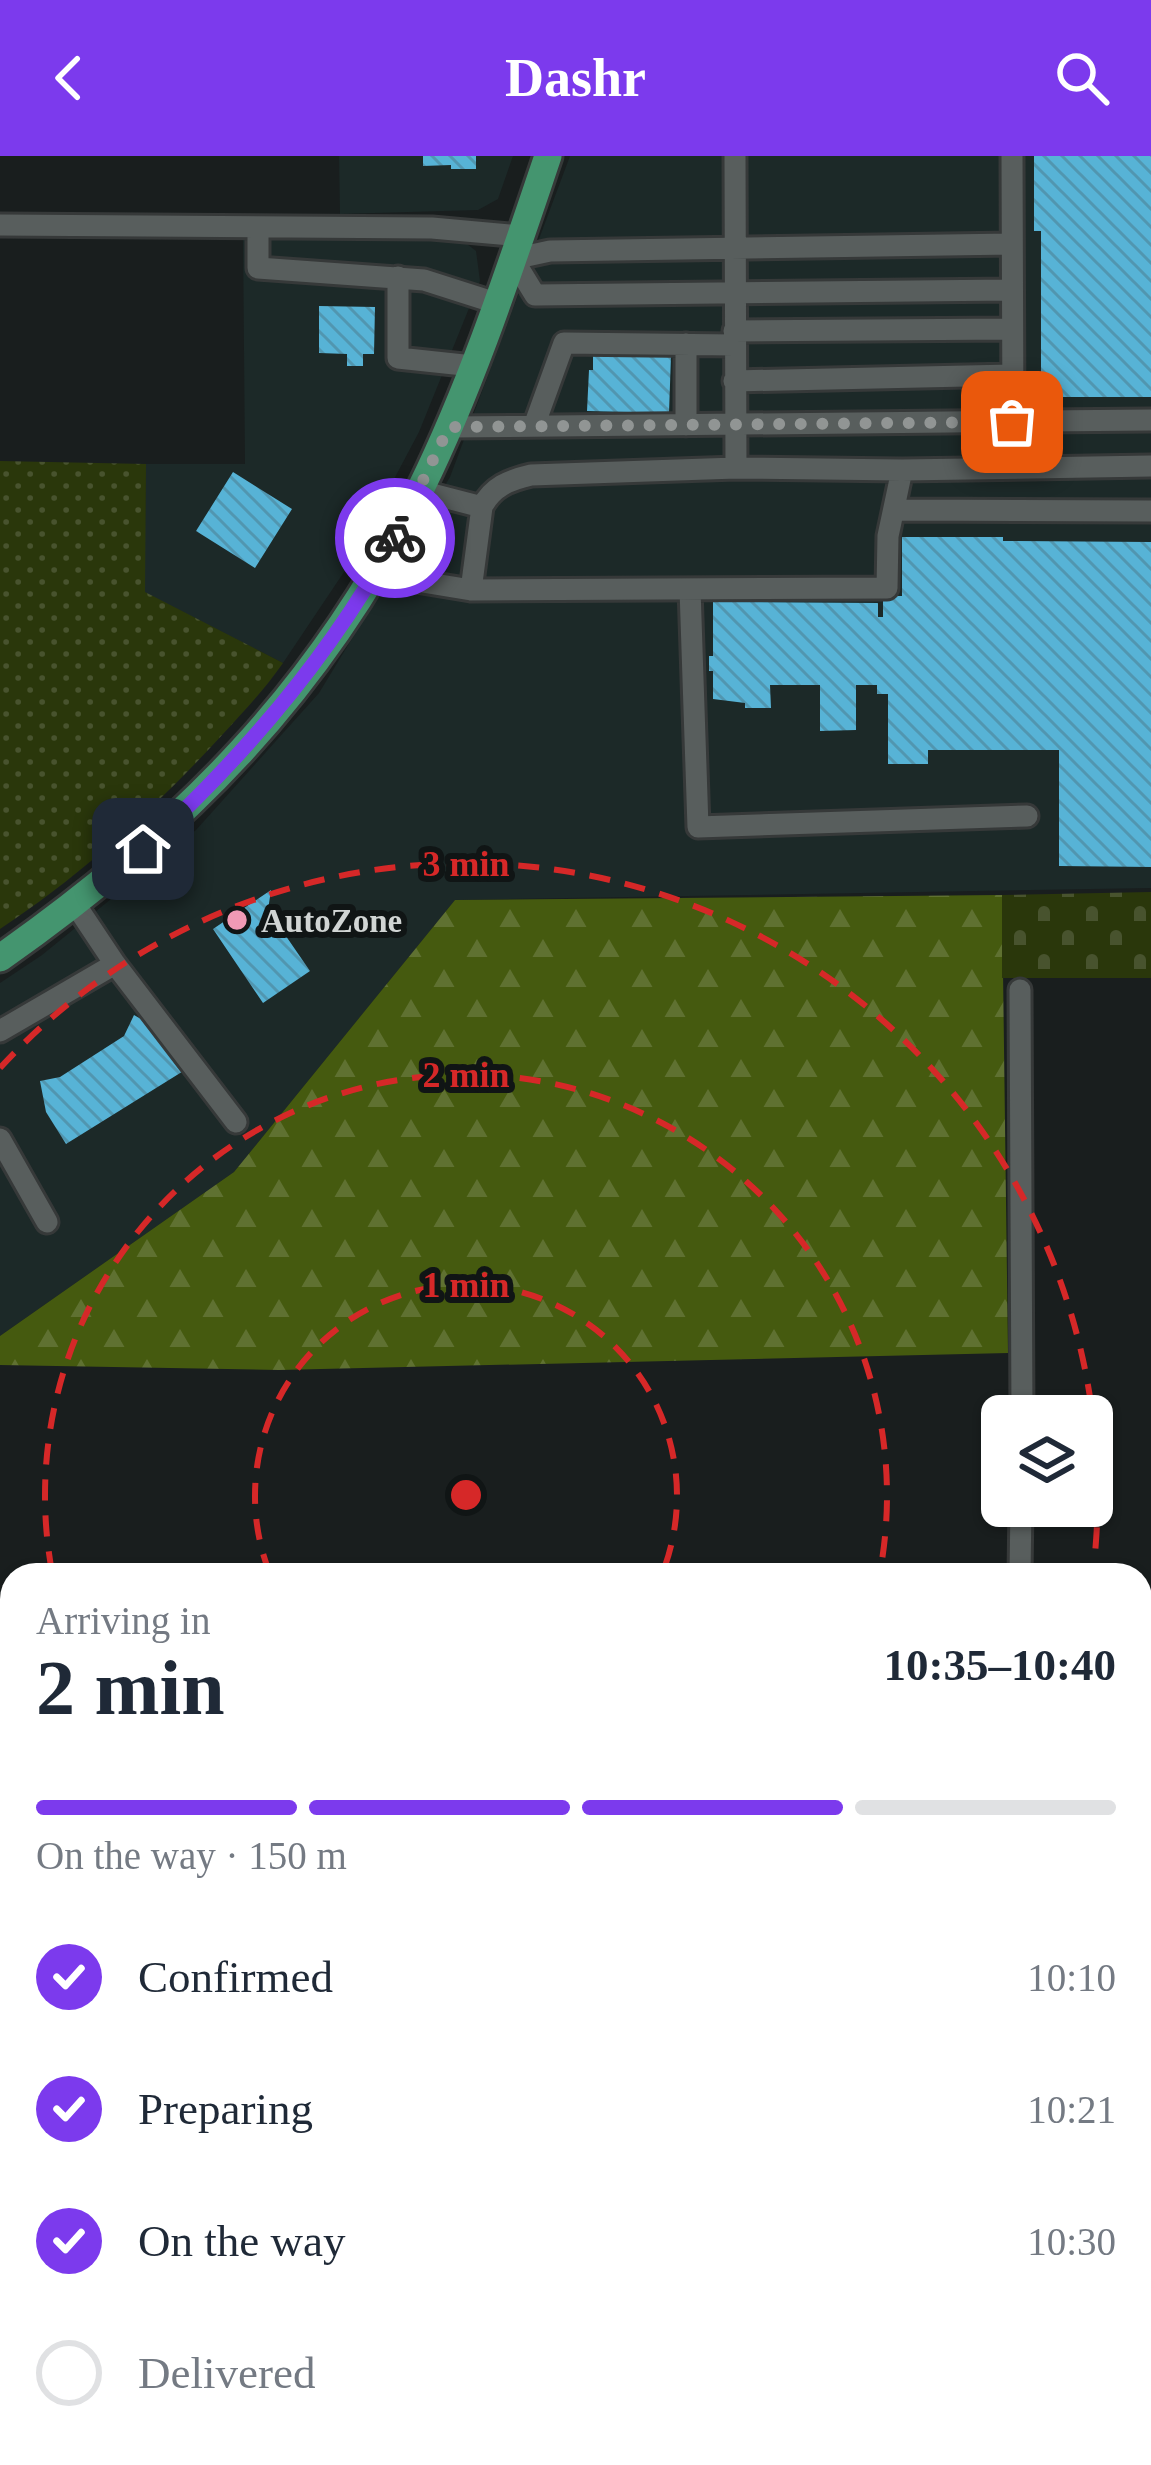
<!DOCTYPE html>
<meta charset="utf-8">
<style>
:root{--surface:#fff;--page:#f2f2f3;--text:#1f2937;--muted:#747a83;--line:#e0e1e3;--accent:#7c3aed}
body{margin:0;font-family:"Times New Roman",serif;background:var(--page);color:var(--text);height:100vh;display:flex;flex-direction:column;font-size:45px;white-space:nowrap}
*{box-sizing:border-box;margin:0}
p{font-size:39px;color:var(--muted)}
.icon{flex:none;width:66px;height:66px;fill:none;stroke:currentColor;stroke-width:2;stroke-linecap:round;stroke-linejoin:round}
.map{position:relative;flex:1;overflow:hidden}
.drawer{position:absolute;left:0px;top:1407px;width:1152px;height:903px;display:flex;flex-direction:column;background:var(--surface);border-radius:36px 36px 0 0;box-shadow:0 3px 9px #0004}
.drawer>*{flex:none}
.controls{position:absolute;left:981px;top:1239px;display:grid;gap:24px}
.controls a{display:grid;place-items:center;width:132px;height:132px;border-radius:18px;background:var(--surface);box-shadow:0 3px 9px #0004;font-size:60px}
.pin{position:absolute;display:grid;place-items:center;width:102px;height:102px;color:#fff;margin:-51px;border-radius:24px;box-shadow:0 6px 18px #0006}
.courier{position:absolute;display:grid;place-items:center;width:120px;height:120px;margin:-60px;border:9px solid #7c3aed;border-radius:50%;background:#fff;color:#222;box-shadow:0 3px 15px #0007}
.overview em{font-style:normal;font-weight:600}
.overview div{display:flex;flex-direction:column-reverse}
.overview{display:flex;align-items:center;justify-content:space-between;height:204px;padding:0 36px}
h1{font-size:78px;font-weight:600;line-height:90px}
.bar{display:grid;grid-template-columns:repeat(4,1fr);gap:18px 12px;align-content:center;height:144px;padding:0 36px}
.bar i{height:15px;border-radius:9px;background:var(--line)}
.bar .active{background:var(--accent)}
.bar p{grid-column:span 4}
ol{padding:0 36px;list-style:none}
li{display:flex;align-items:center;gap:36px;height:132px}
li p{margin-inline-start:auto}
li .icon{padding:12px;border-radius:50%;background:var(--accent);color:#fff;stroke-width:4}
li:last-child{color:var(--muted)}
li i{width:66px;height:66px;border:6px solid var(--line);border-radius:50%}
header{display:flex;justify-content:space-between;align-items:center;height:156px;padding:0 36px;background:var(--accent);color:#fff;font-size:54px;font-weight:600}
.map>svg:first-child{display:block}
</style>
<header><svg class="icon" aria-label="back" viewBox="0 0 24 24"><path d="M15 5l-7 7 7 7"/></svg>Dashr<svg class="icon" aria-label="search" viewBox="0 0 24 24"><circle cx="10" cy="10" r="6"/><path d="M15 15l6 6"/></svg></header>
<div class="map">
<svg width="1151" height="2309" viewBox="0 0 1151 2309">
<defs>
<pattern id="grass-dots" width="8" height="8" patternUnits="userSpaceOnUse" patternTransform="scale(3)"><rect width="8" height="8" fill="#2a370b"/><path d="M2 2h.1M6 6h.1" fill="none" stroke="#48532e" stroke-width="1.8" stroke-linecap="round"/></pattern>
<pattern id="forest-firs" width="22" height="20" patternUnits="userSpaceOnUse" patternTransform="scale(3)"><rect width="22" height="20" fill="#455a0f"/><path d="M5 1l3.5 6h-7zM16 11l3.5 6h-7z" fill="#5f7131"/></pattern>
<pattern id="cemetery-stones" width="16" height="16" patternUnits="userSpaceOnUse" patternTransform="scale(3)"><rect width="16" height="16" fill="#2a370b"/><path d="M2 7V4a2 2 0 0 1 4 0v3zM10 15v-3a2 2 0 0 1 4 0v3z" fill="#48532e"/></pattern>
<pattern id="building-back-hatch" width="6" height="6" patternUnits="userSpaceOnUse" patternTransform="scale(3)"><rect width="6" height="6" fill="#57b3d6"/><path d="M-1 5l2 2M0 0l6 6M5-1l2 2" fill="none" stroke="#5196b0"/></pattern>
</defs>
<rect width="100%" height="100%" fill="#191e1e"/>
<path fill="#1c2928" d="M339 0H513L498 43 478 54 340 58Z
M570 0H1151V732L455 744 234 1016 0 1180V827L42 799 196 674 319 537 450 321Z
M243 79 410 80 462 84 476 95 480 125 419 276 348 410 283 507 144 436 146 308H245Z"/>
<path fill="url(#grass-dots)" d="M0 305 146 308 145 436 283 507C265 533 244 555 223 578 157 650 82 719 0 773Z"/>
<path fill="url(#forest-firs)" d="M1002 739 1008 1197 279 1214 0 1209V1180L234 1016 455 744Z
M403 2298H630L637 2309H403Z"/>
<path fill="url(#cemetery-stones)" d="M1151 736V822H1002V739Z"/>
<path fill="url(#building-back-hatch)" d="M423 0H476V13H451V9L423 10Z
M1034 0H1151V241H1041V75H1034Z
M319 150 375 151 374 198H363V210H347V198L319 197Z
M593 198 671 200 669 257 587 255 589 214H593Z
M233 316 292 353 255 412 196 375Z
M902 381H1003V385L1151 386V711L1059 710V594H928V608H888V538H877V529H856V574L820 575V529H770L771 552H745V547L713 543V515H709V500H713V446L878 447V461H883V440H902Z
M271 734 268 754 310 815 263 847 213 773Z
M134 859 160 874 185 914 66 988 46 956 40 925 60 921 124 880Z"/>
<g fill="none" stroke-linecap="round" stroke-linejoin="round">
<g stroke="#363939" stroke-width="27">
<path id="minor" d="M1012 0 1013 266
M0 69 432 72 521 80
M258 71V112L424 124 496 147
M1012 88 550 95 513 103 535 139 1012 134
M398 121V202L473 210
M734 175 1012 173
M686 188V269
M734 225 1012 219
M534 270 564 187 734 189
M449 271 1151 264
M736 312 902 314
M420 335 482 351
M894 354 1151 355
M374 418 471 434 887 432 888 380 902 314 1151 310
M690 433 698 671 1027 660
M471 434 482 351C492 331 509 324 531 319L736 312 735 0
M75 748 115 808 236 966
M1020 834 1022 1260
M0 875 115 808
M0 983 47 1066
M1020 1419 1021 1350
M1140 1582 1151 1581
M0 1627H12
M0 2008H12
M0 2075H12
M184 2298 188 2309
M366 2309 367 2298
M1059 2309V2298"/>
</g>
<g stroke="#363939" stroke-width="33">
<path id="major" d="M0 802C182 674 322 534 421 332 473 226 510 112 548 0"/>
</g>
<use href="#minor" stroke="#585e5d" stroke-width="21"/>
<use href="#major" stroke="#44956f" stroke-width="27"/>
</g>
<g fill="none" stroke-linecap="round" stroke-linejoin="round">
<path stroke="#919594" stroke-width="12" stroke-dasharray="0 21.6" d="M395 382 449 271 1012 266"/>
<path stroke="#7c3aed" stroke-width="15" d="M143 693C243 602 330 501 395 382"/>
</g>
<g fill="none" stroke="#d62828" stroke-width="6" stroke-dasharray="21 15">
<path d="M270 1418A211 211 0 1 1 662 1418"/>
<path d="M52 1416A421 421 0 1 1 880 1416"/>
<path d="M0 912A632 632 0 0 1 1093 1416"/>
</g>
<circle fill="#f09ab5" stroke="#101515" stroke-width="4.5" cx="237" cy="764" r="12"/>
<g text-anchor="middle" stroke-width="12" stroke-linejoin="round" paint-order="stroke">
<g font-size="33" font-weight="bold" fill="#d1d5d4" stroke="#101515" text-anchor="start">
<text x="261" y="776">AutoZone</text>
</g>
</g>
<circle cx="466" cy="1339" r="18" fill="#d62828" stroke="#101515" stroke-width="6"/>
<g font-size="36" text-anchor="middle" font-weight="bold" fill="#d62828" stroke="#101515" stroke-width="12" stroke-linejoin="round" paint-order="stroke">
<text x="466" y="720">3 min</text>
<text x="466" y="931">2 min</text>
<text x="466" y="1141">1 min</text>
</g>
</svg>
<div class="controls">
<a><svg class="icon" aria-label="layers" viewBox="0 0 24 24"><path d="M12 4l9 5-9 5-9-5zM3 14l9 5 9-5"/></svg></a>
</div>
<div class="pin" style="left:1012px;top:266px;background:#ea580c"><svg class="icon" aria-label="bag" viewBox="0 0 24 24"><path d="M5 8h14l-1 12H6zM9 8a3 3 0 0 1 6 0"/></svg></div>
<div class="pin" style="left:143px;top:693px;background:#1f2937"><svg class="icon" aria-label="home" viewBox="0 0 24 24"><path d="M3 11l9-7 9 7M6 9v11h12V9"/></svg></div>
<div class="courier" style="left:395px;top:382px"><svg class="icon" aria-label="bike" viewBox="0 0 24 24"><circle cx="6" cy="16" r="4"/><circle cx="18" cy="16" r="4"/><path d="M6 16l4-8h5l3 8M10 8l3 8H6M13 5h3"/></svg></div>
<section class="drawer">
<div class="overview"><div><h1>2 min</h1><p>Arriving in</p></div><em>10:35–10:40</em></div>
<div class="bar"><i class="active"></i><i class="active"></i><i class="active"></i><i></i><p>On the way · 150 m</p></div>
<ol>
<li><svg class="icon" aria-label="check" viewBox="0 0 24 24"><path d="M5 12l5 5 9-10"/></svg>Confirmed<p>10:10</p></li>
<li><svg class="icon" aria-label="check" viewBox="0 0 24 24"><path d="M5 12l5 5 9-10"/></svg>Preparing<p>10:21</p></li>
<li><svg class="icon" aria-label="check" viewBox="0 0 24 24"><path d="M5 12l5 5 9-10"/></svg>On the way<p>10:30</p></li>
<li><i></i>Delivered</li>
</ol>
</section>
</div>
